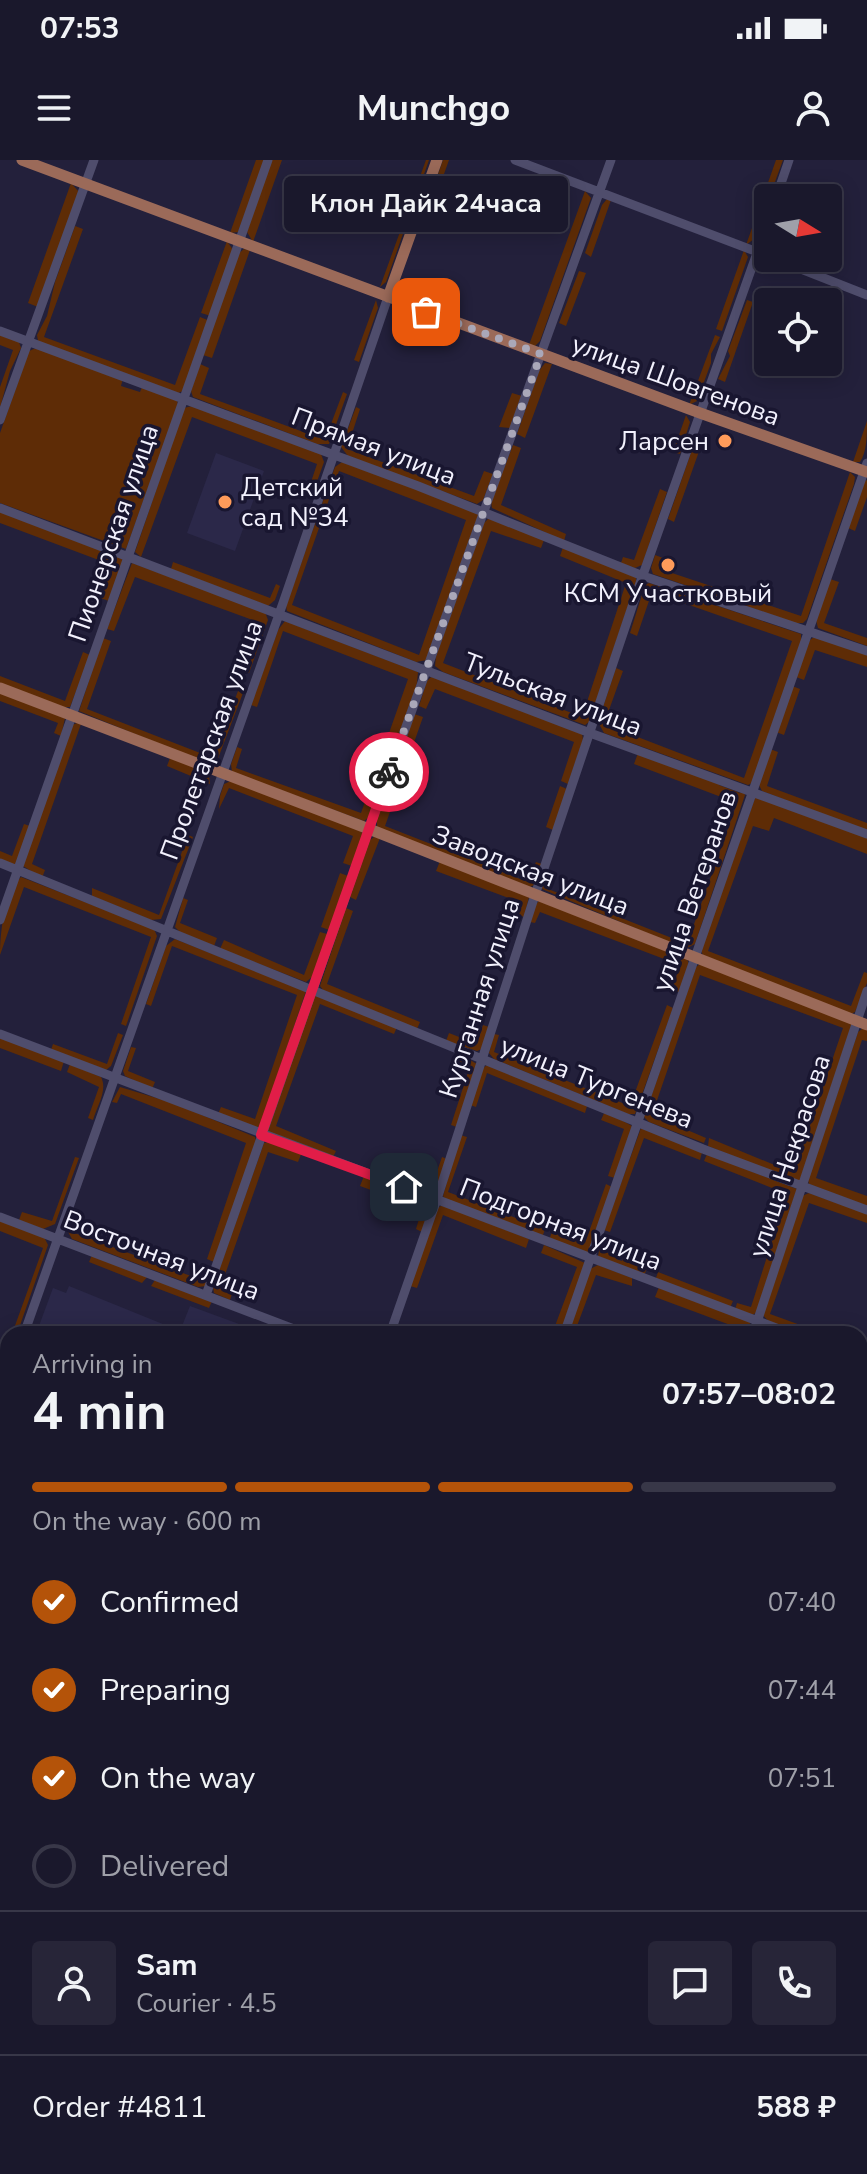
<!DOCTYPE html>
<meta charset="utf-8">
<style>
:root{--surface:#1a182c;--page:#272538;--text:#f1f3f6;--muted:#9fa0a9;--line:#383748;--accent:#b45309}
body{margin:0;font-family:"Nunito Sans",sans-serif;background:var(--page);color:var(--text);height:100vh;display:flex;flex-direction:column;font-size:30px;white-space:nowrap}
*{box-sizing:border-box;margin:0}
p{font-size:26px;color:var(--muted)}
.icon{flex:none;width:44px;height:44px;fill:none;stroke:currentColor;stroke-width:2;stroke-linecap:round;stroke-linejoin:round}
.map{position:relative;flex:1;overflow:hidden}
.drawer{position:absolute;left:0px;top:1166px;width:868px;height:848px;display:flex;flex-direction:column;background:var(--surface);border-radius:24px 24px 0 0;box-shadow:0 4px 20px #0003,0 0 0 2px var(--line)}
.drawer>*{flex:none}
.needle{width:52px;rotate:101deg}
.controls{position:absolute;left:754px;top:24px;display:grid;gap:16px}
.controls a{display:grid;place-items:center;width:88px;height:88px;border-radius:8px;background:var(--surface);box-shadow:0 4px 20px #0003,0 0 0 2px var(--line);font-size:40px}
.pin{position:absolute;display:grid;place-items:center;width:68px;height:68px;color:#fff;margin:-34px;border-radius:16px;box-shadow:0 4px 12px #0006}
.courier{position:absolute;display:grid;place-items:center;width:80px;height:80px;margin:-40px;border:6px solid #e11d48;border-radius:50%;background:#fff;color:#222;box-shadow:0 2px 10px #0007}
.bubble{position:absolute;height:56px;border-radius:8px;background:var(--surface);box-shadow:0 4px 20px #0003,0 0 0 2px var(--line);font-size:26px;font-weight:700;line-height:56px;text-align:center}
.headline em{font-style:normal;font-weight:700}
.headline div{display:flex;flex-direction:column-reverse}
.headline{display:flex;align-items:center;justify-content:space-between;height:136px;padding:0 32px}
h1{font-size:52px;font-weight:700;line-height:60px}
.bar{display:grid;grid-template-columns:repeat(4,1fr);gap:12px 8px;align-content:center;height:96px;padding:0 32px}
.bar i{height:10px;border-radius:6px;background:var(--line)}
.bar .current{background:var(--accent)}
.bar p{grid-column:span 4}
.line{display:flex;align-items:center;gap:20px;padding:0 32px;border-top:2px solid var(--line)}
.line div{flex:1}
.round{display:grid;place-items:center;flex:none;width:84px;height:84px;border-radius:8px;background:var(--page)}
ol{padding:0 32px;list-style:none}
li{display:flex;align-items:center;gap:24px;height:88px}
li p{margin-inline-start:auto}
li .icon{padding:8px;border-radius:50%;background:var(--accent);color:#fff;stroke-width:4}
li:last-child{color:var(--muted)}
li i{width:44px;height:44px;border:4px solid var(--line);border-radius:50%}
.status{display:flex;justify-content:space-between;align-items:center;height:56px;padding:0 40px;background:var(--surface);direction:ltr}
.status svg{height:22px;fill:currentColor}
header{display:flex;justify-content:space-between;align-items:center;height:104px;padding:0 32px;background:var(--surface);font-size:36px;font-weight:700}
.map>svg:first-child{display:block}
</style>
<div class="status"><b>07:53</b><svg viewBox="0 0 49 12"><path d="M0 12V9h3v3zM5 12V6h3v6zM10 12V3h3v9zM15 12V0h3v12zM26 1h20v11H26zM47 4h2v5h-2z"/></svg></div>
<header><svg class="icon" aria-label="menu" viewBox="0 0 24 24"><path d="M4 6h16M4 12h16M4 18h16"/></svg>Munchgo<svg class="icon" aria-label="person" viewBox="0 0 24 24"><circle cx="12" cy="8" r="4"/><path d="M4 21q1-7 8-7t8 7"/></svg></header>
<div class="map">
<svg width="867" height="2014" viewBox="0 0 867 2014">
<rect width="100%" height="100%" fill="#23203b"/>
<path fill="#2b2849" d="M216 293 264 311 235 391 187 373Z
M69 1126 180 1171 190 1146 266 1174H36L53 1128 66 1133Z
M860 1625 867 1626V1726H860Z
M867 1728V1884L860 1887V1729Z
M0 1801 8 1804V2006H100L97 2014H0Z"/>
<path fill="#5e2c06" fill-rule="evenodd" d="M256 0H265L238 72 230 73Z
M271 0H282L253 82 247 72Z
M426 0H429L386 122 380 127Z
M443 0H449L423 73 418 71Z
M776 0H783L754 79 746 85Z
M71 23 79 32 38 147 28 143Z
M585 31 591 38 540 181 535 186 529 185Z
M607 39 611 40 591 97 585 93 602 45Z
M75 66 83 69 44 177 175 225 200 157 210 161 183 231 178 233 38 181 37 175 47 156 55 122Z
M227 81 233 90 211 156 201 153Z
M244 89 250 90 212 198 203 195 239 93Z
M744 90 748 97 722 171 716 169Z
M579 111 586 113 566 166 559 163Z
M376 140 378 148 359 202 354 200Z
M747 140 753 142 725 222 718 219 730 196 728 191Z
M0 175 19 182 21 188 10 211 0 248V227L13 190 0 185Z
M715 175 720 177 711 194V203L697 241 689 245Z
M36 188 123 218 121 226 140 232 142 227 177 240 178 245 126 389 0 343V273L29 191Z
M545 203 552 204 525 278 517 274 539 211Z
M200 204 209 208 200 234 325 280 343 232 347 234 329 284H317L193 237 191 231Z
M512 233 522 236 510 268 499 267Z
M192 246 321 294 324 302 314 330 309 328 317 304 192 257 141 397 135 392 184 248Z
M356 247 360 249 347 289 474 336 484 311 493 314 483 340 477 344 348 296 341 287Z
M686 255 690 262 680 294 673 292Z
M867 261C867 275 867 292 860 302H853Z
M695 281 702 283 674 362 668 359Z
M513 285 521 288 501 345 566 374 564 381 492 348 491 342Z
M342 302 470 349 479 355 427 500 416 502 287 451 286 446 335 307ZM339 311 466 360 419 495 292 445Z
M850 312 855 317 854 324 807 459 803 463H795L653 414 651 408 655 395 663 398 660 409 801 456Z
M867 320V337L855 371 848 368 863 322Z
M660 329 667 332 642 405 635 408 621 403 623 397 634 400Z
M0 351 118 395 123 400 109 441 100 438 112 405 0 363Z
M489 358 544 380 541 388 491 371 443 503 582 557 626 423 560 396 563 387 636 417V422L589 562 585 565 443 512 435 506 436 496 484 363Z
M173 402 270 438 276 424 280 426 275 440 268 446 171 409Z
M132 403 265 452 268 460 249 513 245 512 261 463 135 417 114 471 107 469Z
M830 419 839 422 824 463 867 478V486L818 468 816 460Z
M649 423 801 474V482L752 623 748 625 604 573 598 562 616 508 623 511 604 564 744 618 792 481 652 432 637 476 630 473 645 425Z
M285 461 418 512 416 532 369 657 364 661 232 612 231 604 237 587 242 589 236 608 361 653 408 519 283 471 257 547 251 545 278 470Z
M814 477 867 495V507L815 490 804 520 796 517 810 480Z
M103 478 111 481 87 549 213 598 238 531 243 533 217 601 208 604 79 551Z
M83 492 90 495 70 547H63L0 523V516L65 541Z
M432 516 582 573 583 580 568 624 561 621 574 582 435 529 426 549 419 546 427 521Z
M792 526 800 529 784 575 776 572Z
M0 531 65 558 61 576 54 573 58 563 0 541Z
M414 554 423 557 398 628 390 625Z
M82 561 32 704 45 710 42 718 23 706 72 565Z
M770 589 778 592 767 626 867 663V671L762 631 759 625Z
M638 593 720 622 719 625 740 633 743 631 745 635 695 784 685 789 542 729 544 717 551 720 548 729 687 784 737 643 634 604Z
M170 598 205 611 209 615 210 624 167 606Z
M231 621 361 671 363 675 352 706 343 703 353 676 229 628 219 649 220 636 224 624Z
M560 626 567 629 553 670 546 667Z
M387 632 396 635 385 666 528 722 536 702 542 704 534 725 530 727 377 668V659Z
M758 637 867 678V694L774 658 769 671 753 666 708 791 851 846 864 812 867 813V823L855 852 851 854 703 795 701 791 755 638Z
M24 664 30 666 15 705 0 700V691L12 696Z
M188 675 193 677 161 759 151 760 92 736V728L159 755Z
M374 677 380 678 356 740 350 737 370 680Z
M440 701 529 737 524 757 519 755 522 743 436 711Z
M340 713 348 716 329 770 321 767Z
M21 717 154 769 157 776 126 866 121 864 151 777 24 727 0 795C0 773 4 733 21 717Z
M183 738 188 740 180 763 217 778 214 786 180 772 175 767Z
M539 741 687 799 689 804 679 832 672 830 680 805 540 752 535 763 530 762 536 744Z
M346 748 353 751 327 824 420 862 417 869 323 830 320 826Z
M320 772 327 774 312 817 306 822 220 789 224 780 304 815Z
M175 779 306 831 260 966 255 968 218 954 221 947 255 959 297 835 172 786 151 846 146 844 166 786Z
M701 803 847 861 852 865 800 1020 795 1021 708 986 709 978 794 1013 843 868 700 815 652 955 706 978 704 983 649 962 644 957 696 807Z
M318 835 397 867 394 874 320 844 276 966 336 991 333 997 268 972 267 963 315 836Z
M667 845 673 848 635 954H628L494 899 489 893 494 874 499 875 494 892 630 946Z
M483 865 489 867 482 889 477 891 446 881 449 873 477 884Z
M862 869H867V881L862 880 816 1018 867 1036V1046L809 1024 808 1020 858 872Z
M118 873 123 875 111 906 106 910 51 890 53 884 107 904Z
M0 876 64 901 61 911 0 888Z
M131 887 136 888 128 911 155 922 152 929 125 916 123 911Z
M456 892 477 904 457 967 451 965 470 906 454 899Z
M70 904 101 917C108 930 97 946 93 960L88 958 99 927 67 912Z
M487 905 587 946 585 953 487 913 476 947 470 945 482 909Z
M120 927 173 943 255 977 256 981 214 1102 207 1099 246 983 121 934 117 943 112 942Z
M605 951 632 966 615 1018 608 1016 624 969 601 960Z
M641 968 702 992 700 1000 644 978 610 1072 604 1070Z
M460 975 467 977 448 1032 545 1069 542 1078 446 1040 443 1036Z
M269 982 302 992 298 1002 268 992 220 1129 232 1134 230 1140 214 1133 213 1127 264 983Z
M707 994 797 1029 756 1153 752 1155 735 1150 737 1143 751 1147 787 1034 704 1001Z
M75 997 79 998 55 1064 43 1069 19 1060 22 1052 52 1061Z
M442 997 447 999 435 1032 388 1018 390 1013 395 1012 432 1026Z
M364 1016 394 1026 390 1037 360 1026Z
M606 1024 612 1027 589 1093 549 1081 552 1071 585 1083Z
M809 1033 867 1054V1063L809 1043 770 1154 825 1174C805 1174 775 1172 763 1155L802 1036Z
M420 1036 431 1045 422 1072 416 1069 422 1049 414 1046Z
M443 1045 529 1079 526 1088 443 1055 417 1128 410 1126 437 1048Z
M72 1057 76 1059 72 1072 199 1119 205 1105 212 1107 206 1126 198 1127 72 1079 67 1070Z
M0 1061 44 1077 48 1085 17 1174H12L43 1088 0 1071Z
M602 1076 607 1078 603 1091 616 1096V1099L622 1101 623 1099 647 1108 644 1116 598 1096Z
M544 1085 585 1103 561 1174H552L577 1107 541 1093Z
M92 1095 148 1116 142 1123 89 1102Z
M598 1105 632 1118V1126L596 1115 574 1174H567L590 1109Z
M658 1112 733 1141 730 1148 655 1121Z
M155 1120 212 1141 209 1148 151 1126Z
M659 1127 749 1161 752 1168 750 1174H740L741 1169 655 1137Z
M0 1347 8 1351V1386L0 1383Z
M860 1550 867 1551V1607L860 1606Z
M8 1693V1770C0 1745 1 1720 8 1693Z
M0 1858 8 1861V1910L0 1929Z
M20 2006H94L91 2014H21L23 2008Z
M219 2006H649V2014H603L598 2007 578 2014H216Z"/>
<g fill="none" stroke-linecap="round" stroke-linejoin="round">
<path stroke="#4f4d6c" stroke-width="9" d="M515 0 768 96
M776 38 789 0
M773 98 867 135
M0 171 418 326 643 416 867 491
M0 260 94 0
M0 348 590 573 867 674
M0 703 703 989 867 1050
M0 760 268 0
M0 874 792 1174
M0 1057 307 1174
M206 1135 369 669 611 0
M24 1174 283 443 388 137
M390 1174 437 1039 535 735 639 426 768 62
M564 1174 867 303
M753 1174 867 831
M0 1198 8 1201
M860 1199 867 1201
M6 1222 8 1217
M0 1344 8 1347
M860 1380 867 1389
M0 1436 8 1439
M0 1515 8 1518
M860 1528 867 1529
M0 1595 8 1599
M0 1624H8
M0 1702 8 1675
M0 1770 8 1781
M722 2006 724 2014
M767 2006 807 2014
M240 2014 242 2006"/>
<path stroke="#9b6a59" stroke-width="11" d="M22 0 700 253 867 312
M388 137 437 0
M0 528 369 669 867 865
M0 1253 8 1256
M860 1361 867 1334
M860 1614 867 1615
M860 1899 867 1898
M657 2006 658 2014
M680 2006V2014"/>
<g stroke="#b8b6c6" stroke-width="5">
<path id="rail" d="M0 1229 8 1233
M860 1577 867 1578"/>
</g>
<use href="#rail" stroke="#191630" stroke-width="2" stroke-dasharray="6" stroke-linecap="butt"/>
</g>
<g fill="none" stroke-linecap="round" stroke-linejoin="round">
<path stroke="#aaa8b9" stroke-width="8" stroke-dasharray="0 14.4" d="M389 612 541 194 426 152"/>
<path stroke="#e11d48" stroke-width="10" d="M389 612 261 975 404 1027"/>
</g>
<g fill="#ff9b5a" stroke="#191630" stroke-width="3">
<circle cx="725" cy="281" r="8"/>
<circle cx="225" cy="342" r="8"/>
<circle cx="668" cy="405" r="8"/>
</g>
<g text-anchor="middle" stroke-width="7" stroke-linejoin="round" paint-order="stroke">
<g font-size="26" fill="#f2f1fd" stroke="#191630">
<text transform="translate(676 220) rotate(20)" y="9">улица Шовгенова</text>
<text transform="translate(374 286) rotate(21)" y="9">Прямая улица</text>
<text transform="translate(113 373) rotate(-71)" y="9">Пионерская улица</text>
<text transform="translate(553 534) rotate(21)" y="9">Тульская улица</text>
<text transform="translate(211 580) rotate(-70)" y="9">Пролетарская улица</text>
<text transform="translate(531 710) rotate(21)" y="9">Заводская улица</text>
<text transform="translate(694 731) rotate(-71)" y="9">улица Ветеранов</text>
<text transform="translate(479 838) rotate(-72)" y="9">Курганная улица</text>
<text transform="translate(597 922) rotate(22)" y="9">улица Тургенева</text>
<text transform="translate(789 996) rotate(-72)" y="9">улица Некрасова</text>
<text transform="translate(561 1064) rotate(21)" y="9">Подгорная улица</text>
<text transform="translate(162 1095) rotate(21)" y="9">Восточная улица</text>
</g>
<g font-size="26" fill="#f2f1fd" stroke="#191630" text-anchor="end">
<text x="709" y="290">Ларсен</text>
<text x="241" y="336" text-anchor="start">Детский<tspan x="241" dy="30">сад №34</tspan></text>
<text x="668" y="442" text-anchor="middle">КСМ Участковый</text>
</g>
</g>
</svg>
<div class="controls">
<a><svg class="needle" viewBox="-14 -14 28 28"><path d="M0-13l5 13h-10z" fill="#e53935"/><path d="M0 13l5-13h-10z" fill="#9fa0a9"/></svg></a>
<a><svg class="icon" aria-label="locate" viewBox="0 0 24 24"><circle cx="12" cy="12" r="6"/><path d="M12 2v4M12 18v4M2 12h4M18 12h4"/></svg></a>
</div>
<div class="pin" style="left:426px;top:152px;background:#ea580c"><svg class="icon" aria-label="bag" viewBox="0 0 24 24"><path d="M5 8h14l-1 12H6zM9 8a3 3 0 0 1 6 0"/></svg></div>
<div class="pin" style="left:404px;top:1027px;background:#1f2937"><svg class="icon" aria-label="home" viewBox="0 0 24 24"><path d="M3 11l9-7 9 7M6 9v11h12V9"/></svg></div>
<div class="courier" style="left:389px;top:612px"><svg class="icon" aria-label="bike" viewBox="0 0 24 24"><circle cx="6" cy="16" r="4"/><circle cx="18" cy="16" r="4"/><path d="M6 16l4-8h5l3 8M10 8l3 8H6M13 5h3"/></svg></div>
<div class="bubble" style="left:284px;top:16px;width:284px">Клон Дайк 24часа</div>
<section class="drawer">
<div class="headline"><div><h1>4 min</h1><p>Arriving in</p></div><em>07:57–08:02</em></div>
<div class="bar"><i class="current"></i><i class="current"></i><i class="current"></i><i></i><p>On the way · 600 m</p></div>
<ol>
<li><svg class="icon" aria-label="check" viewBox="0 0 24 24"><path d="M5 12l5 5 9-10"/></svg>Confirmed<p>07:40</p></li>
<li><svg class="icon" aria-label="check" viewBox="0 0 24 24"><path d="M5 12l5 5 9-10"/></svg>Preparing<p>07:44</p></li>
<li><svg class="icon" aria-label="check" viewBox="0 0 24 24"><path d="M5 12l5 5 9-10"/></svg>On the way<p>07:51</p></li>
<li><i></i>Delivered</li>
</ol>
<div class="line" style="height:144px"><a class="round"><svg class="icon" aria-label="person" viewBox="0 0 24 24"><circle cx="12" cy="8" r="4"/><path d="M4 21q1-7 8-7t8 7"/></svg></a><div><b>Sam</b><p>Courier · 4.5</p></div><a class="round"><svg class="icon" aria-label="chat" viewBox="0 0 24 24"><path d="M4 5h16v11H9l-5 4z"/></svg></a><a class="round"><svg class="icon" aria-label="phone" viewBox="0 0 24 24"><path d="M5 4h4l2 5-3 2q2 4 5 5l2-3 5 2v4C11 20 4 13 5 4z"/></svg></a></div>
<div class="line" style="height:104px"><div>Order #4811</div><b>588 ₽</b></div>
</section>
</div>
